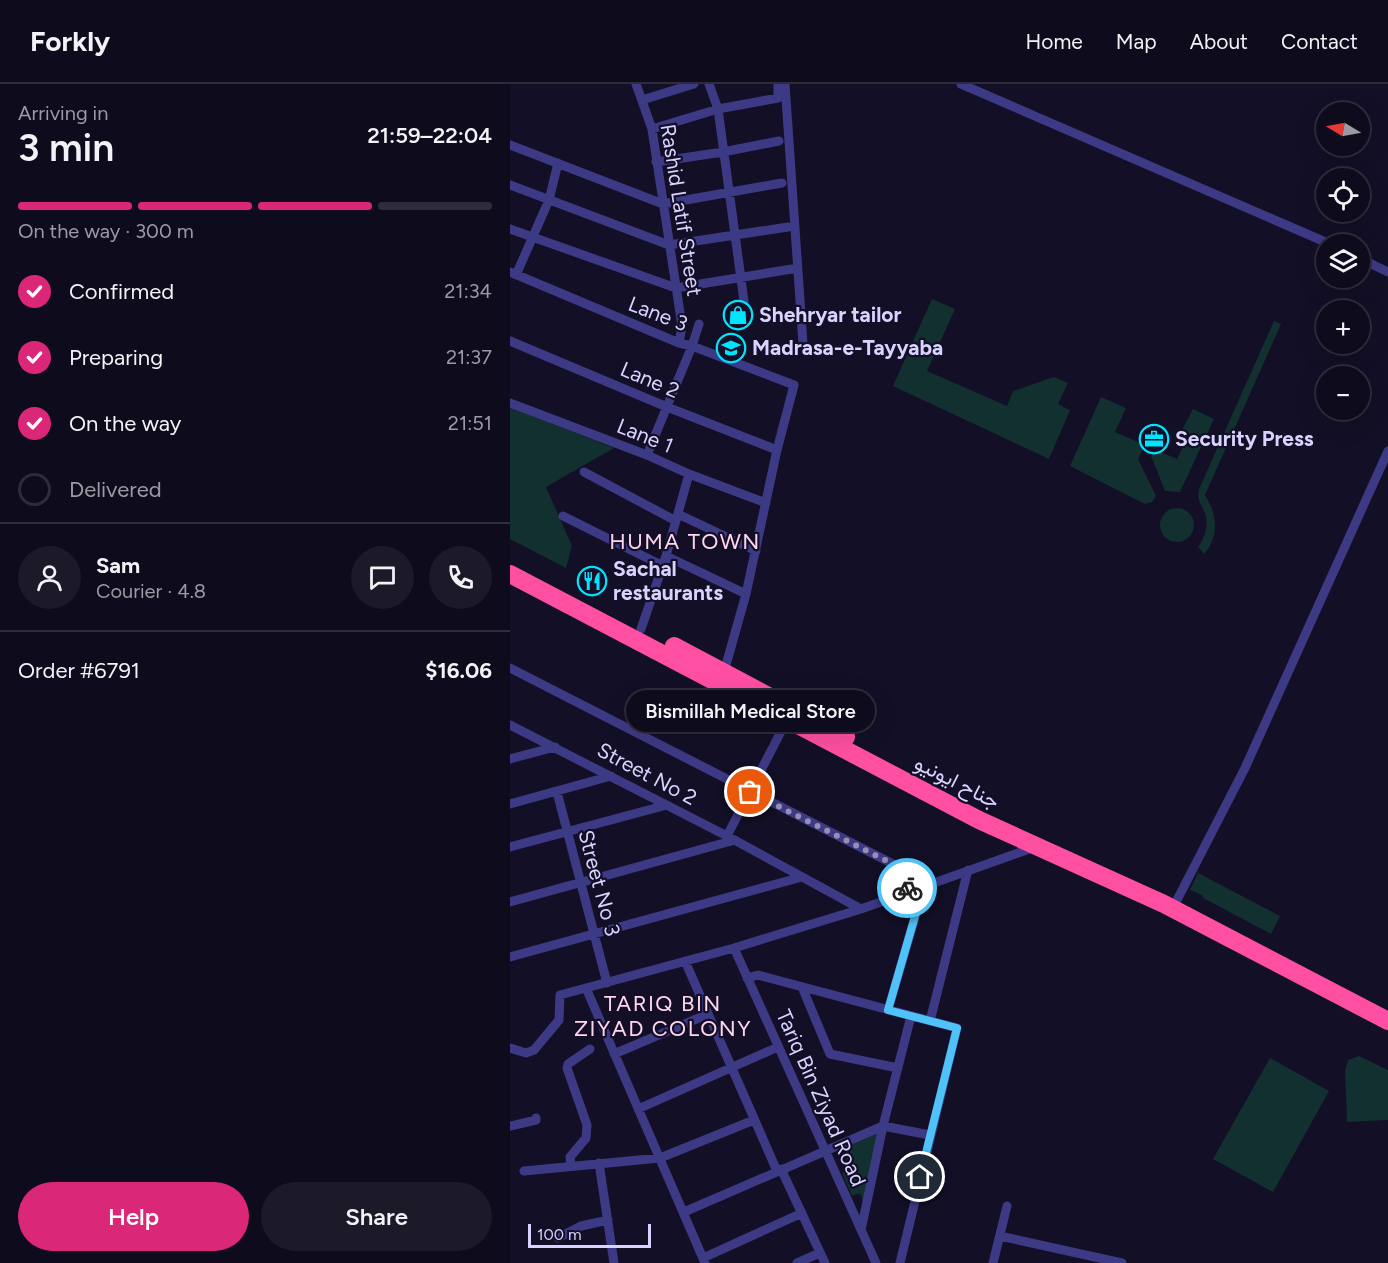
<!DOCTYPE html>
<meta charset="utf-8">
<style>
:root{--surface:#0e0b1c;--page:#1c1929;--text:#f1f3f6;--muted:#9b9ba3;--line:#2e2b3b;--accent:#db2777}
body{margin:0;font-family:Figtree,Vazirmatn,sans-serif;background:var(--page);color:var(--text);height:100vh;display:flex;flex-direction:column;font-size:22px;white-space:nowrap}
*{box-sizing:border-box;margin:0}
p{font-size:20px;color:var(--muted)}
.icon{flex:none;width:33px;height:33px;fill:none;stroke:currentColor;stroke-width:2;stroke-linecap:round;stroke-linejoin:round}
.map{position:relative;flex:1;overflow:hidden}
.sheet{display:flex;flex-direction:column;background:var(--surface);width:510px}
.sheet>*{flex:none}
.needle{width:39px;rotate:280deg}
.fabs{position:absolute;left:806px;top:18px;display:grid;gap:12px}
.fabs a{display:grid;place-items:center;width:54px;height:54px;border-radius:50%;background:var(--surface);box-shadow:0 6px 24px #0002,0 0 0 2px var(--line);font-size:30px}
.scale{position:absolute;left:18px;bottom:15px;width:123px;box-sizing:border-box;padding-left:6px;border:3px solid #d9d4ff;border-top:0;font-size:16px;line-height:21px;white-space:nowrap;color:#d9d4ff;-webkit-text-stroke:4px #130f26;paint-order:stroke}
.pin{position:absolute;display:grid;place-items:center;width:51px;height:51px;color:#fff;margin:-26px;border:3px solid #fff;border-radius:50%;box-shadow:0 2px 6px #0007}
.courier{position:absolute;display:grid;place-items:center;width:60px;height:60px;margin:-30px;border:4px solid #4fc3f7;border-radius:50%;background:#fff;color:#222;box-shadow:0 2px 8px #0007}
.bubble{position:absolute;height:42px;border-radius:21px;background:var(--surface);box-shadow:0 6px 24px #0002,0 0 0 2px var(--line);font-size:20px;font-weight:600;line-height:42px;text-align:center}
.summary em{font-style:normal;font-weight:600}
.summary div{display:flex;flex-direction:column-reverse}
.summary{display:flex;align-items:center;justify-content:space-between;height:102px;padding:0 18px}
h1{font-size:39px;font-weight:600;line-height:45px}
.bar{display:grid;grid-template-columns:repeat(4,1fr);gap:9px 6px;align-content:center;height:72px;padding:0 18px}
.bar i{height:8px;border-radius:4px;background:var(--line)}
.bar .on{background:var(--accent)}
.bar p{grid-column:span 4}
.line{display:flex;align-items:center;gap:15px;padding:0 18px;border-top:2px solid var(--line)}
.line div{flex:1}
.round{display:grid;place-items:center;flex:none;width:63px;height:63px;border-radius:32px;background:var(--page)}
ol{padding:0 18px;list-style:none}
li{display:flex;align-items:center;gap:18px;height:66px}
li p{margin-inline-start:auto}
li .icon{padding:6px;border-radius:50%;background:var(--accent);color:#fff;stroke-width:4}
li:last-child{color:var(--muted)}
li i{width:33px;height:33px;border:3px solid var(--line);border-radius:50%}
.button{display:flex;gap:12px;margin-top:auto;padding:12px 18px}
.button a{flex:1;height:69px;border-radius:36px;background:var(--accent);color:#fff;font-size:24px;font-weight:600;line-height:69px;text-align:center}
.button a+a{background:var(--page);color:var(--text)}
header{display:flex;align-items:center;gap:36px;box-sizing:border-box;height:84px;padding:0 30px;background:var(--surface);border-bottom:2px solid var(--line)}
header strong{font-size:28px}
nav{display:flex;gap:33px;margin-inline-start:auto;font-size:21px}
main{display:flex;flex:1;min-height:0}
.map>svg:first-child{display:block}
</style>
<header>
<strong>Forkly</strong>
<nav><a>Home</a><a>Map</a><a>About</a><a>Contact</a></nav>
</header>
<main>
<section class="sheet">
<div class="summary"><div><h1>3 min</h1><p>Arriving in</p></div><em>21:59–22:04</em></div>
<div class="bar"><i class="on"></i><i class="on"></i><i class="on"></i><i></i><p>On the way · 300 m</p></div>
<ol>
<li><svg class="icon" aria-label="check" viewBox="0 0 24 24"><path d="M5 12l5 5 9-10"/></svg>Confirmed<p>21:34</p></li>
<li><svg class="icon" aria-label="check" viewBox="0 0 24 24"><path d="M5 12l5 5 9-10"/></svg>Preparing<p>21:37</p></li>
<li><svg class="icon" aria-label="check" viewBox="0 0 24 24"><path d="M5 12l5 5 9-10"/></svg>On the way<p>21:51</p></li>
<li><i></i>Delivered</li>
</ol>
<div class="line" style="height:108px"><a class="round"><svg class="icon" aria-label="person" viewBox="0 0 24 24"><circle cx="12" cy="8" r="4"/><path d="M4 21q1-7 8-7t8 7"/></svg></a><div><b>Sam</b><p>Courier · 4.8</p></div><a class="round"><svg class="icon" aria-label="chat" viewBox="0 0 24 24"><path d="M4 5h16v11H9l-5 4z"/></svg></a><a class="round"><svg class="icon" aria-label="phone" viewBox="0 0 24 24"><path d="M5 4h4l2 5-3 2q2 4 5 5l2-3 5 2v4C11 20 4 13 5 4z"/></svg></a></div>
<div class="line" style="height:78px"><div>Order #6791</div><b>$16.06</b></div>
<div class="button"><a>Help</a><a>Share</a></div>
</section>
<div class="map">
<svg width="878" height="1179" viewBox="0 0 878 1179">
<rect width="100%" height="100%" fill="#130f26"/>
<path fill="#12302f" d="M422 215 445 225 417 287 497 322 503 307 544 293 558 299 548 320 560 326 539 375 383 302Z
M764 237 771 240 695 411C707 430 710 452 694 470L688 463C695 454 699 440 695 429 691 420 686 415 689 405Z
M591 313 616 324 605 348 635 361 628 375 646 412 642 418 635 420 560 382Z
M0 323 104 364 36 403 62 462 56 484 0 455Z
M683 325 704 335 670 408 655 407 641 372 644 365 667 375 676 357 671 348Z
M650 441a17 17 0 1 1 34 0a17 17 0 1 1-34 0Z
M688 789 770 832 761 850 693 814 692 811 680 806Z
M849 972 878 986V1036L837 1038 835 987 838 976Z
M760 974 819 1007 763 1108 703 1075Z
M368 1049 354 1119 350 1109 342 1112 332 1089 337 1087 335 1083 341 1080 339 1075 337 1076 332 1065Z"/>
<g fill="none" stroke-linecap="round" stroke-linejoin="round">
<path stroke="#3d3a85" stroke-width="9" d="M126 0 142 45 172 242 169 259
M199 0 208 25 236 232
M275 0 293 260
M451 0 820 160
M132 16 184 0
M142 45 208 25 268 14V0
M0 61 153 120 272 99
M146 78 213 68 269 57
M0 101 159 161 278 143
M0 145 166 204 282 185
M849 174 878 188
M0 188 169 259 182 262 284 301 267 366 236 510 214 588
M6 191 39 116 48 79
M0 257 157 323 267 366
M0 319 137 371 179 390 256 419
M137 371 182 262 189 240
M74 388 166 437
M168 430 246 467
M53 432 153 482
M156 472 236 510
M131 545 156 472 179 390
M0 584 387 782 398 807
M0 641 217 752 351 825
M0 675 45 663
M47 708 97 899
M0 720 101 692
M217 752 277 636
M0 763 157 721
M667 816 735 684 878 367
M0 818 225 756
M224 864 366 1179
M0 873 292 793
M175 877 267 1087
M237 894 248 891 447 944 390 1179
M292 903 320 970 388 984
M76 904 195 1179
M378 926 414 802
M420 937 458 786
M0 964 16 969 24 966 49 936 50 911 224 864 351 825 525 763
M104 970 198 930
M128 1025 268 963
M0 1042 26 1036V1034
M89 1079 104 1179
M61 1082 60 1073 76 1054 77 1041 57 984 58 980 80 965
M271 1085 315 1179
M14 1087 150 1074 244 1036
M174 1128 373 1042 420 1051
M351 1146 373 1042 401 932
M490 1152 612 1179
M48 1154 71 1142 98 1136
M193 1174 292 1129
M287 1179 310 1169
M483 1179 497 1122"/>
<path stroke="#ff4fa3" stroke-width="18" d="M0 490 469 736 654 820 878 937
M164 562 336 653"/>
</g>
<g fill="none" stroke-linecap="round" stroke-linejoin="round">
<path stroke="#948fb3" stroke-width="6" stroke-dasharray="0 10.8" d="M240 708 387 782 397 804"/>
<path stroke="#4fc3f7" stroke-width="8" d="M397 804 399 807 414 801 378 926 447 944 410 1093"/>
</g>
<defs>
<g id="shop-ring" transform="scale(1.5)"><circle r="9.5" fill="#130f26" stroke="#00e5ff" stroke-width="1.5"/><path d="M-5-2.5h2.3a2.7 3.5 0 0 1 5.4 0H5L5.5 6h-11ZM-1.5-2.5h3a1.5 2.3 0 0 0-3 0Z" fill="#00e5ff"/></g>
<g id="university-ring" transform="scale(1.5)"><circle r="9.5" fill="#130f26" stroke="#00e5ff" stroke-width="1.5"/><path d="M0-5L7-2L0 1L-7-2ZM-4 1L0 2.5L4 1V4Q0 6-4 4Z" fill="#00e5ff"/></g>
<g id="office-ring" transform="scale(1.5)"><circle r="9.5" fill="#130f26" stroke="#00e5ff" stroke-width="1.5"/><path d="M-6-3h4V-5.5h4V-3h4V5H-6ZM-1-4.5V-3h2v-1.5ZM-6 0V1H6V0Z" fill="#00e5ff"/></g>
<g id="restaurant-ring" transform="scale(1.5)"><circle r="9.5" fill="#130f26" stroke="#00e5ff" stroke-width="1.5"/><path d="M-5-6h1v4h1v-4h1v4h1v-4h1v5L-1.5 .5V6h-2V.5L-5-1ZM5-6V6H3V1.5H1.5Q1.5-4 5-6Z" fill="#00e5ff"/></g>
</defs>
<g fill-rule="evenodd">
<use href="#shop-ring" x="228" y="231"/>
<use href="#university-ring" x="221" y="264"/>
<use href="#office-ring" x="644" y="355"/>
<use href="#restaurant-ring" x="82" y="497"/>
</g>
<g text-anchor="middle" stroke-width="4.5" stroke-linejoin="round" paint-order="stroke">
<g font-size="21" fill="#d9d4ff" stroke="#130f26">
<text transform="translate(171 126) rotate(81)" y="7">Rashid Latif Street</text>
<text transform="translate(148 230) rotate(21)" y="7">Lane 3</text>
<text transform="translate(140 296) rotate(23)" y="7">Lane 2</text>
<text transform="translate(135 352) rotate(22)" y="7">Lane 1</text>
<text transform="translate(137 690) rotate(28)" y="7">Street No 2</text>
<text transform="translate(447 698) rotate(27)" y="7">جناح ایونیو</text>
<text transform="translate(89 799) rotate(75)" y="7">Street No 3</text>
<text transform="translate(311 1014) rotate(66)" y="7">Tariq Bin Ziyad Road</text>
</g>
<g font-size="21" font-weight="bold" fill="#d9d4ff" stroke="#130f26" text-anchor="start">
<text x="249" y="238">Shehryar tailor</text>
<text x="242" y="271">Madrasa-e-Tayyaba</text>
<text x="665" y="362">Security Press</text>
<text x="103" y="492">Sachal<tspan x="103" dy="24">restaurants</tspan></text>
</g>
<g font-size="22" letter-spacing="1.5" fill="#ffd6f0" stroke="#130f26">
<text x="175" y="465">HUMA TOWN</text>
<text x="153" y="927">TARIQ BIN<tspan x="153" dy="25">ZIYAD COLONY</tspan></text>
</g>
</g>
</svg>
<div class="fabs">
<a><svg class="needle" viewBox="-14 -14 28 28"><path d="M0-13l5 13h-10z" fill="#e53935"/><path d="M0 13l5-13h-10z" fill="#9b9ba3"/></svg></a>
<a><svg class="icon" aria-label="locate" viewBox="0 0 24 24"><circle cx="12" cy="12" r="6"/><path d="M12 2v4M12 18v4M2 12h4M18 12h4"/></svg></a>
<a><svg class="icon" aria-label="layers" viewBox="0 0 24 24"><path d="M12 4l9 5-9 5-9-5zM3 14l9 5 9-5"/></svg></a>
<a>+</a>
<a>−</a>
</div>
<div class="scale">100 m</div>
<div class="pin" style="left:240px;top:708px;background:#ea580c"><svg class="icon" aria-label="bag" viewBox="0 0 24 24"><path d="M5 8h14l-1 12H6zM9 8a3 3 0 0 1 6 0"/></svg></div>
<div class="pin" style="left:410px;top:1093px;background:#1f2937"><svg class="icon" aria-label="home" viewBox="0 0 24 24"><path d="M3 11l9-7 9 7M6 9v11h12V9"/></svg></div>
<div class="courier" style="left:397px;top:804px"><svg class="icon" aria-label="bike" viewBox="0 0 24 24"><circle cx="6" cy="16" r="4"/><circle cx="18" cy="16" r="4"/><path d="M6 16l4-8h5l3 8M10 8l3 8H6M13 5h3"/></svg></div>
<div class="bubble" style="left:116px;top:606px;width:249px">Bismillah Medical Store</div>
</div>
</main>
